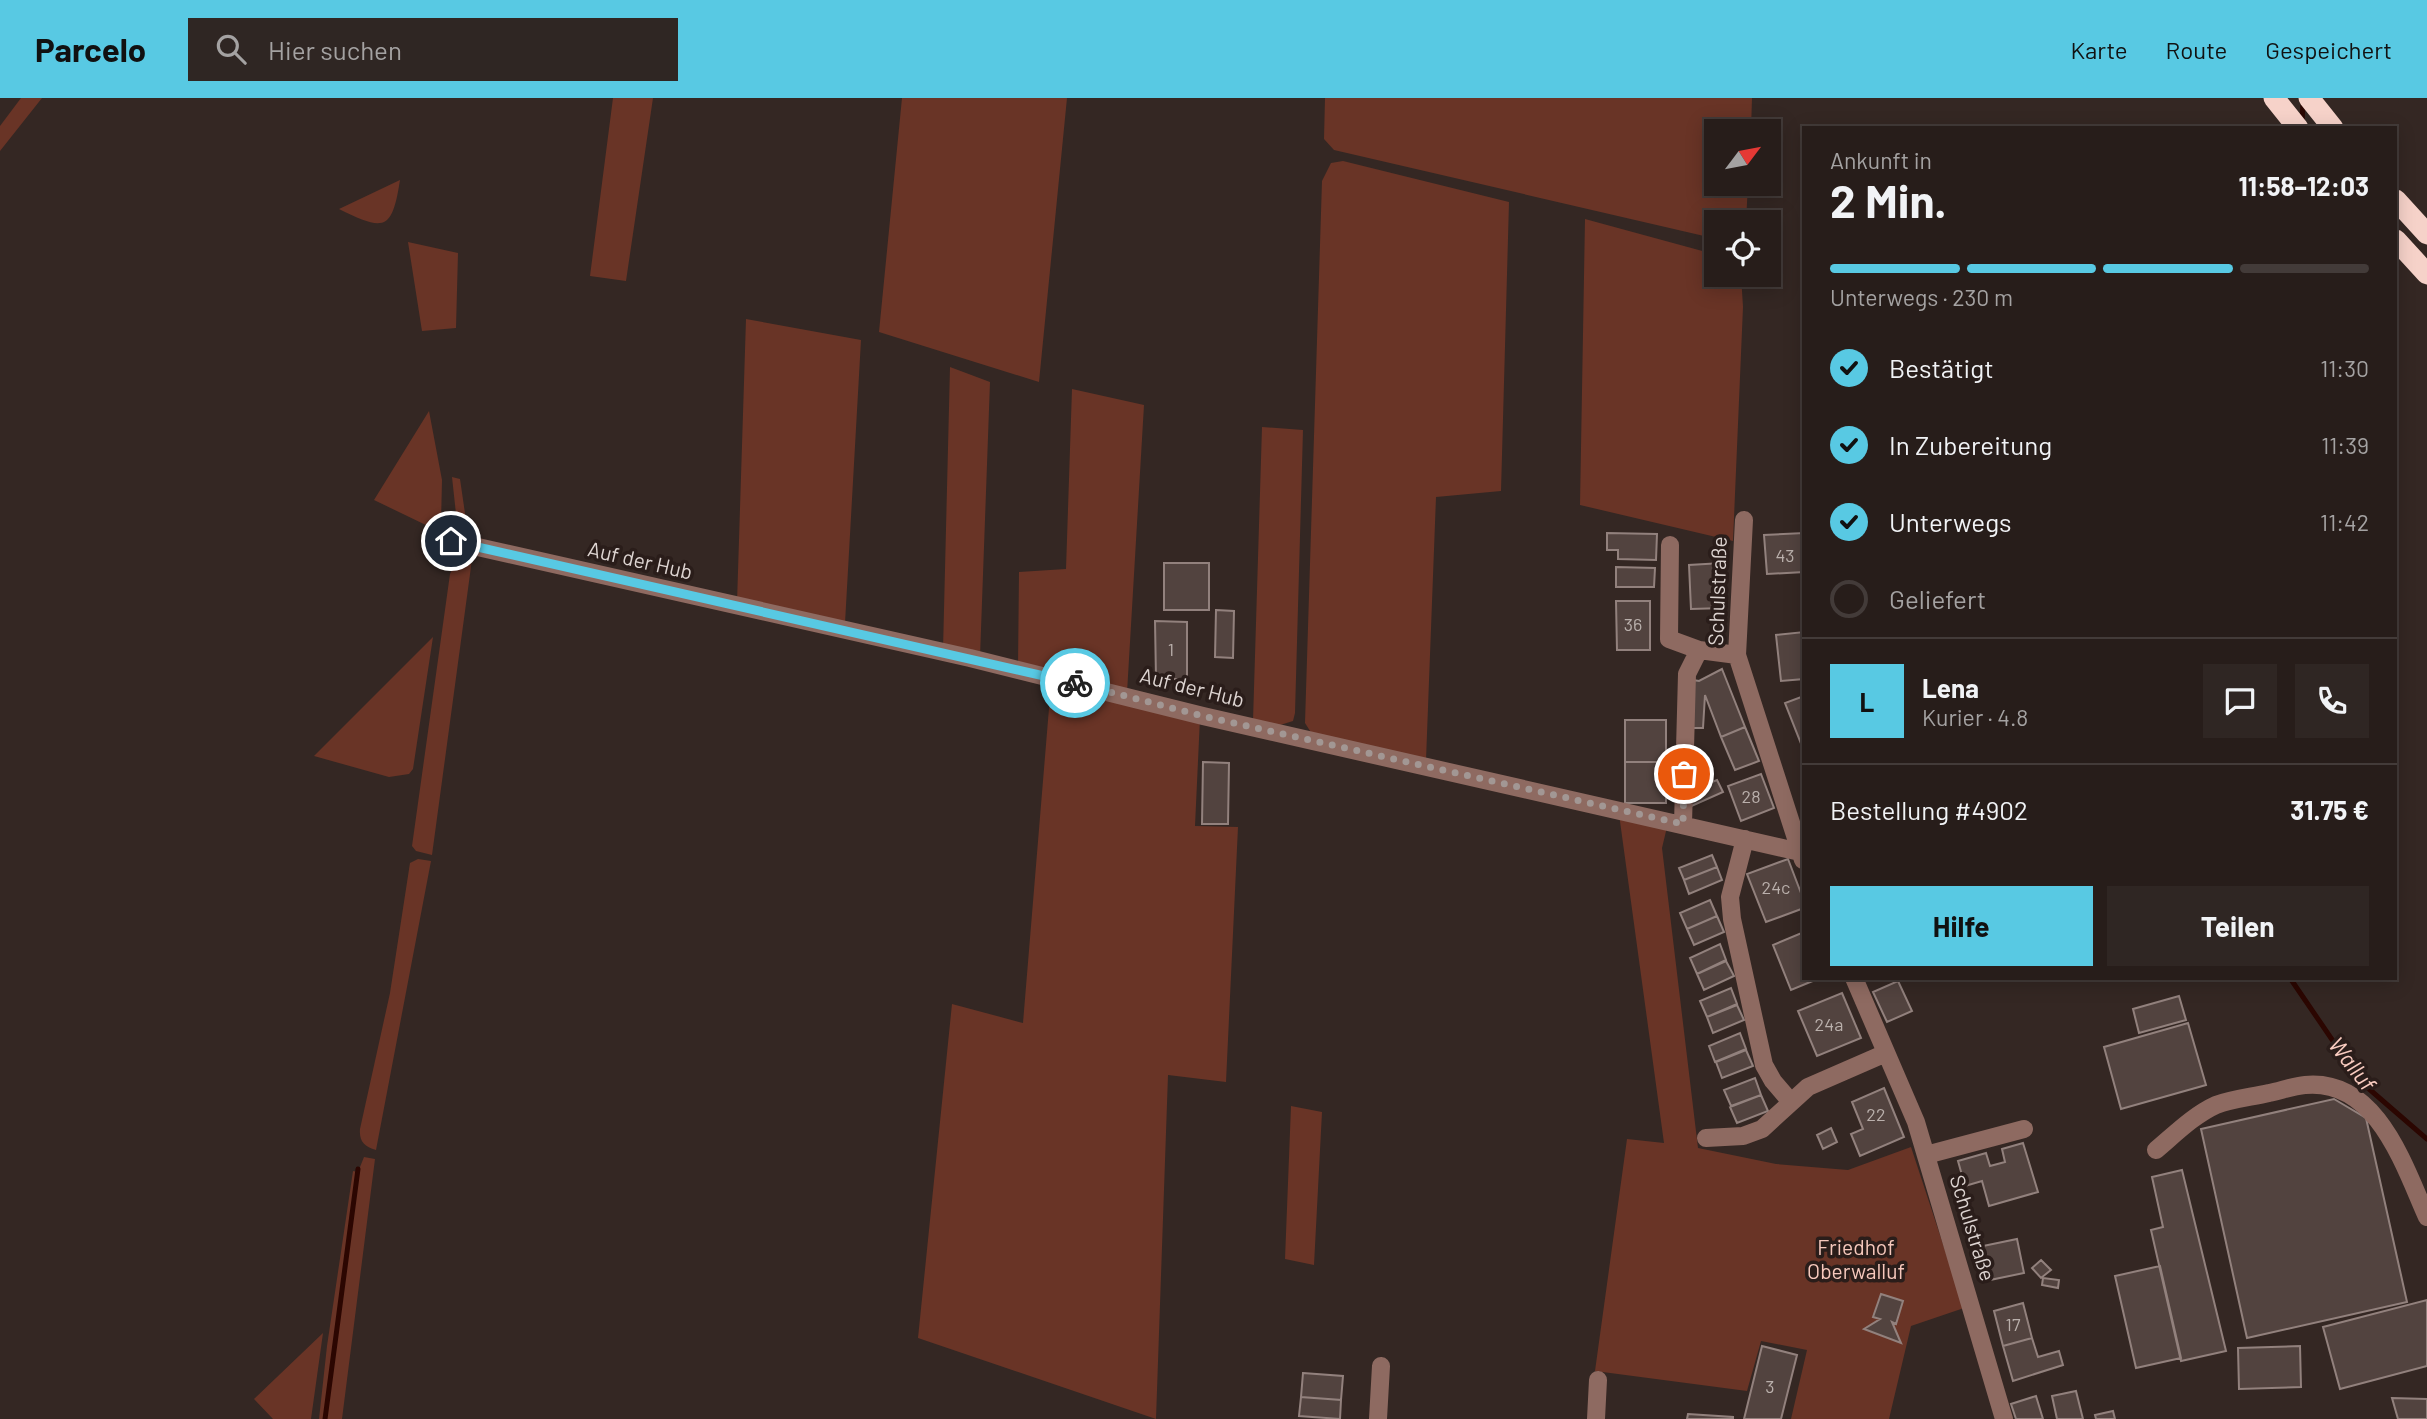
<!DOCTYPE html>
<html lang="de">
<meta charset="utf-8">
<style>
:root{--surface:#271d1a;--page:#2f2623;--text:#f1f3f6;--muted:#a4a2a2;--line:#433b39;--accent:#58c9e3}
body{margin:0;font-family:Barlow,sans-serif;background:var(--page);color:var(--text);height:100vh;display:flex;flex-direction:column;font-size:26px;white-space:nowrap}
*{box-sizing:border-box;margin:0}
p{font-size:23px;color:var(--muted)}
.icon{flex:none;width:38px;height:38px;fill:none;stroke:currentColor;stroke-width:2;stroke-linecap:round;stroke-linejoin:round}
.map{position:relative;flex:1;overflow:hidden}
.sheet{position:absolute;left:1802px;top:28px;width:595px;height:854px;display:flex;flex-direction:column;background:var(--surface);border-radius:0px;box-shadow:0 4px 18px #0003,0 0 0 2px var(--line)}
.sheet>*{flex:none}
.needle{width:46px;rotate:58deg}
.tools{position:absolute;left:1704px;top:21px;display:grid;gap:14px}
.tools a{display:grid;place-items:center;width:77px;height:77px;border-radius:0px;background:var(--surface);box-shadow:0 4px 18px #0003,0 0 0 2px var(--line);font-size:35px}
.pin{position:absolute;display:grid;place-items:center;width:60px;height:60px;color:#fff;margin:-30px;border:4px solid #fff;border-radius:50%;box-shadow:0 2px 7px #0007}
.courier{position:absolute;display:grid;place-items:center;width:70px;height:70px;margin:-35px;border:5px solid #58c9e3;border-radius:50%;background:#fff;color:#222;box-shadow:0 2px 9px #0007}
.summary em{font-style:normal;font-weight:700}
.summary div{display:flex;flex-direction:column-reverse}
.summary{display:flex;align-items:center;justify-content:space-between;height:119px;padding:0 28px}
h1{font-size:46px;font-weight:700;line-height:52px}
.bar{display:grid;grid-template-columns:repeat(4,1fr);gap:10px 7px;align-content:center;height:84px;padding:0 28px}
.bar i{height:9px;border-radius:5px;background:var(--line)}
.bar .on{background:var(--accent)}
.bar p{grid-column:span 4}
.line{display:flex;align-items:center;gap:18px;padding:0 28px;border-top:2px solid var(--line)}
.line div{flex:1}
.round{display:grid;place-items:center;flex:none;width:74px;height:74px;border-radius:0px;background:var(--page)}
ol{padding:0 28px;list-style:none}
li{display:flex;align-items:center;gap:21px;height:77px}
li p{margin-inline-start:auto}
li .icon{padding:7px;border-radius:50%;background:var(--accent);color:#111;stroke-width:4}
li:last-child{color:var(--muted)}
li i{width:38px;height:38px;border:4px solid var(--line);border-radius:50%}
.action{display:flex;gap:14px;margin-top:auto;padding:14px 28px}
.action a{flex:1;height:80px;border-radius:0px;background:var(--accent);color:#111;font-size:28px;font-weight:700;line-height:80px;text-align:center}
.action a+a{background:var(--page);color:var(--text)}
header{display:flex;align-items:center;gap:42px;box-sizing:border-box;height:98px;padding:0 35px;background:var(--accent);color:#111}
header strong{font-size:33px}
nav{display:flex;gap:38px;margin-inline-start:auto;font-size:24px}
.search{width:490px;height:63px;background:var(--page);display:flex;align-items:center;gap:18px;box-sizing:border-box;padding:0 24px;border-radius:0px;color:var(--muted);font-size:26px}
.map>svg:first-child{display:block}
</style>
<header>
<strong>Parcelo</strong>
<div class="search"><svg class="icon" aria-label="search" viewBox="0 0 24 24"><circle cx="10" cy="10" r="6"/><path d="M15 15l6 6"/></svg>Hier suchen</div>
<nav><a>Karte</a><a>Route</a><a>Gespeichert</a></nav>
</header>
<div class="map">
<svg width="2427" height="1321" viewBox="0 0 2427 1321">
<rect width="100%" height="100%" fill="#342723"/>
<path fill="#693426" d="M21 0H42L0 53V28Z
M613 0H653L626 183 590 178Z
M902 0H1067L1039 284 879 234Z
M1325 0H1752L1751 33H1717V86H1748L1746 124H1717V141L1334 52 1324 41Z
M1343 63 1509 104 1501 393 1436 399 1426 662 1312 636 1305 625 1322 83 1331 65Z
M400 82C392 134 384 133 339 111Z
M1585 121 1717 157V177H1741L1743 209 1733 443 1580 407Z
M408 144 458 155 456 230 422 233Z
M746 221 861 242 845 525 737 505Z
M950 269 990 284 980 559 943 552Z
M1072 291 1144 307 1127 595 1018 568 1019 474 1066 471Z
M429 313 442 382 441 425 430 429 374 402Z
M1262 329 1303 332 1295 615 1293 623 1277 628 1253 623Z
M452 379 460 381 467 429 464 433 457 425Z
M473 454 432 757 416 753 412 748 450 476 458 459Z
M433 539 413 671 409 676 389 679 314 658Z
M1051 586 1200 620 1195 728 1238 729 1226 984 1168 977 1156 1321 918 1240 952 906 1023 925Z
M1619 716 1667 729 1662 750 1698 1050 1776 1066 1848 1072 1911 1049 1964 1210 1911 1228 1889 1321H1791L1807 1252 1761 1243 1747 1293 1595 1273 1627 1041 1664 1045Z
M418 761 431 763 376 1052C364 1049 359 1043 360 1031L390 895 410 765Z
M1291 1008 1322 1014 1314 1167 1285 1161Z
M364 1059 375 1061 342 1321H319L327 1248 353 1073 358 1074Z
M323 1235 311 1321H273L254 1301Z"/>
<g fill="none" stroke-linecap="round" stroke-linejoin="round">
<path stroke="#2b0601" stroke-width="5" d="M2302 25 2303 3
M2290 880 2361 984 2427 1041
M325 1321 358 1071"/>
</g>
<path fill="#52433f" stroke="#92817d" stroke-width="2" d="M1607 435 1657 436 1656 462 1618 461V452H1607Z
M1804 435V474L1767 476 1764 437Z
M1164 465H1209V512H1164Z
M1722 465 1724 510 1691 511 1689 467Z
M1616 469 1655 470 1654 489H1616Z
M1616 503H1650V552H1617Z
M1216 512 1234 513 1233 560 1215 559Z
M1155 523 1187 524V581H1156Z
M1804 534V581L1781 583 1776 537Z
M1722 571 1745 629 1721 639 1705 597 1703 630H1690L1693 582 1699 583Z
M1804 598V647L1802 648 1785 605Z
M1625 622H1666V664H1625Z
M1745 629 1759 663 1735 672 1721 639Z
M1690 656 1705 657 1704 680H1689Z
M1203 664 1229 665 1228 726H1202Z
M1625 664H1666V705H1625Z
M1761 676 1774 710 1741 723 1728 688Z
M1717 682 1723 694 1687 710V694Z
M1712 757 1717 769 1684 782 1679 770Z
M1788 761 1804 803V810L1766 824 1747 776Z
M1717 769 1722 782 1689 796 1684 782Z
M1710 802 1717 818 1687 831 1680 815Z
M1717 818 1724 834 1694 847 1687 831Z
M1804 834V880H1820L1791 892 1773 847Z
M1720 846 1726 862 1697 876 1690 860Z
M1726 863 1734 878 1704 892 1697 876Z
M1898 883 1912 913 1887 924 1873 894Z
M1731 890 1737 906 1707 919 1700 903Z
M1842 895 1861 940 1817 958 1798 913Z
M2179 898 2186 922 2139 935 2133 911Z
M1737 907 1744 922 1713 935 1707 919Z
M2188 925 2206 987 2121 1011 2104 949Z
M1740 935 1746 951 1715 964 1709 948Z
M1746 952 1753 968 1722 980 1716 964Z
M1755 980 1761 997 1731 1008 1724 992Z
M1884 990 1904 1039 1860 1058 1851 1036 1863 1031 1852 1004Z
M1761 997 1768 1013 1737 1025 1730 1009Z
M2334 1001 2366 1020 2407 1204 2247 1240 2201 1031Z
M1831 1030 1837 1044 1823 1051 1817 1037Z
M2023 1045 2038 1094 1989 1108 1982 1083 1965 1088 1958 1063 1986 1055 1990 1068 2005 1064 2002 1051Z
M2182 1072 2226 1253 2181 1263 2151 1132 2163 1129 2152 1079Z
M2017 1141 2024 1175 1990 1182 1983 1148Z
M2041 1162 2051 1172 2041 1180 2032 1170Z
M2160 1168 2181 1260 2136 1270 2115 1178Z
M2043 1180 2059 1182 2058 1190 2042 1187Z
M1881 1196 1903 1203 1896 1226 1892 1224 1901 1245 1864 1231 1880 1221 1873 1219Z
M2427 1202V1268L2340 1291 2323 1229Z
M2023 1205 2032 1240 2003 1248 1994 1213Z
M2032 1240 2038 1259 2059 1253 2063 1267 2013 1283 2003 1248Z
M1762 1248 1797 1257 1781 1321H1744Z
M2300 1248 2301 1289 2239 1291 2238 1250Z
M1303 1275 1343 1278 1341 1302 1301 1299Z
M2076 1293 2083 1321H2057L2052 1298Z
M2036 1298 2043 1321H2016L2011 1306Z
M1301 1299 1341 1302 1340 1321 1299 1318Z
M2392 1300 2427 1301V1321H2398Z
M2113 1313 2115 1321H2096L2095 1317Z
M1688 1316 1733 1319V1321H1687Z"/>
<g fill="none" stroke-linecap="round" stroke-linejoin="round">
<path stroke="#8e6a61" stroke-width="18" d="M1744 422 1737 557 1803 762
M451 443 970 560 1203 618 1800 754
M1670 447 1669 541 1699 552
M1683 726 1687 576 1699 552 1737 557
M1745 741 1730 799 1732 821 1764 967 1773 983 1791 1004
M1854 880 1916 1024 2004 1321
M1706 1040 1743 1038 1762 1031 1808 989 1886 955
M2156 1052C2175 1036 2194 1017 2216 1007 2232 1001 2252 999 2269 995 2280 993 2293 988 2305 987 2377 980 2404 1068 2427 1119
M1926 1057 2024 1031
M1378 1321 1381 1268
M1596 1321 1598 1282"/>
<path stroke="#f6d2c9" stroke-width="21" d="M2274 0 2298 30
M2309 0 2333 30
M2396 102 2427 136
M2396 142 2427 176"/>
</g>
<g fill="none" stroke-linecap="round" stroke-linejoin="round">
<path stroke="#a29794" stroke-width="7" stroke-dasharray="0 12.6" d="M1075 585 1203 618 1683 726 1684 676"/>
<path stroke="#58c9e3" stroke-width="9" d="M451 443 1075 585"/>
</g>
<g text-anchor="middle" stroke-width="7" stroke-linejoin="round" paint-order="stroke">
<g font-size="18" fill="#bab0ac">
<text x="1785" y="464">43</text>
<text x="1633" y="533">36</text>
<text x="1171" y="558">1</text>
<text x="1751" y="705">28</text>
<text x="1776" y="796">24c</text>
<text x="1829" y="933">24a</text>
<text x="1876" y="1023">22</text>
<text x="2013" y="1233">17</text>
<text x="1770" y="1295">3</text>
</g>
<g font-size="21" fill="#ddd4d1" stroke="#2a1d1a">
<text transform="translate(640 463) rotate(13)" y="7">Auf der Hub</text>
<text transform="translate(1718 493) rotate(-88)" y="7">Schulstraße</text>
<text transform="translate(1192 590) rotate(14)" y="7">Auf der Hub</text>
<text transform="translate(1972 1130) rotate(73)" y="7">Schulstraße</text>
</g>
<g font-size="21" fill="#f6c8bc" stroke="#2a1d1a">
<text x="1856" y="1157">Friedhof<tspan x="1856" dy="24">Oberwalluf</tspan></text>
</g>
<g font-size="23" font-style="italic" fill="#faccc0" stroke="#2a1d1a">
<text transform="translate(2352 966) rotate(52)" y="8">Walluf</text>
</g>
</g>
</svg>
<div class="tools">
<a><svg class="needle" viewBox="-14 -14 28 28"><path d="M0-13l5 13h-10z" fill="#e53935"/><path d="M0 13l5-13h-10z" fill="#a4a2a2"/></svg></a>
<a><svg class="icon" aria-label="locate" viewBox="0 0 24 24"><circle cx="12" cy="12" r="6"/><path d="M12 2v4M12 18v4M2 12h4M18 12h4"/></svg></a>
</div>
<div class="pin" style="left:1684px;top:676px;background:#ea580c"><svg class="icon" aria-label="bag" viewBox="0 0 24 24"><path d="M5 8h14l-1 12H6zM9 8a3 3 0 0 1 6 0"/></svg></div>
<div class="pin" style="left:451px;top:443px;background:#1f2937"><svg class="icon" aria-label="home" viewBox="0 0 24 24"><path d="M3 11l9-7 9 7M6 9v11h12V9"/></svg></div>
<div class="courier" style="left:1075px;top:585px"><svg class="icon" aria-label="bike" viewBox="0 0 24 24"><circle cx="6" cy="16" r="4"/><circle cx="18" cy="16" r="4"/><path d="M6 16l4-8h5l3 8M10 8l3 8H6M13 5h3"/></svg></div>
<section class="sheet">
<div class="summary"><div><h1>2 Min.</h1><p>Ankunft in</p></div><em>11:58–12:03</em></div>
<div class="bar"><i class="on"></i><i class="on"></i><i class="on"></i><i></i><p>Unterwegs · 230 m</p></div>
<ol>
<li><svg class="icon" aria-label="check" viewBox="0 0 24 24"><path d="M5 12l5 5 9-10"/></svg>Bestätigt<p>11:30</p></li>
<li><svg class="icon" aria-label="check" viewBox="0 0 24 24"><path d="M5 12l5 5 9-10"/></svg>In Zubereitung<p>11:39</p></li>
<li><svg class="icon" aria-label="check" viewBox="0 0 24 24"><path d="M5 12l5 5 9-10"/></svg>Unterwegs<p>11:42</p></li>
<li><i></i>Geliefert</li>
</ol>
<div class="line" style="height:126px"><b class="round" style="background:var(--accent);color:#111">L</b><div><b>Lena</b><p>Kurier · 4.8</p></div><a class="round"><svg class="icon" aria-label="chat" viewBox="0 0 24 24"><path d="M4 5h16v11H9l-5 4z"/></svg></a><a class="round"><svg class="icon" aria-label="phone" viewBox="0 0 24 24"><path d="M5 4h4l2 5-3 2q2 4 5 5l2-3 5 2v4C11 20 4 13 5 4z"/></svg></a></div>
<div class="line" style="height:91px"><div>Bestellung #4902</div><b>31.75 €</b></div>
<div class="action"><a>Hilfe</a><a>Teilen</a></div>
</section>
</div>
